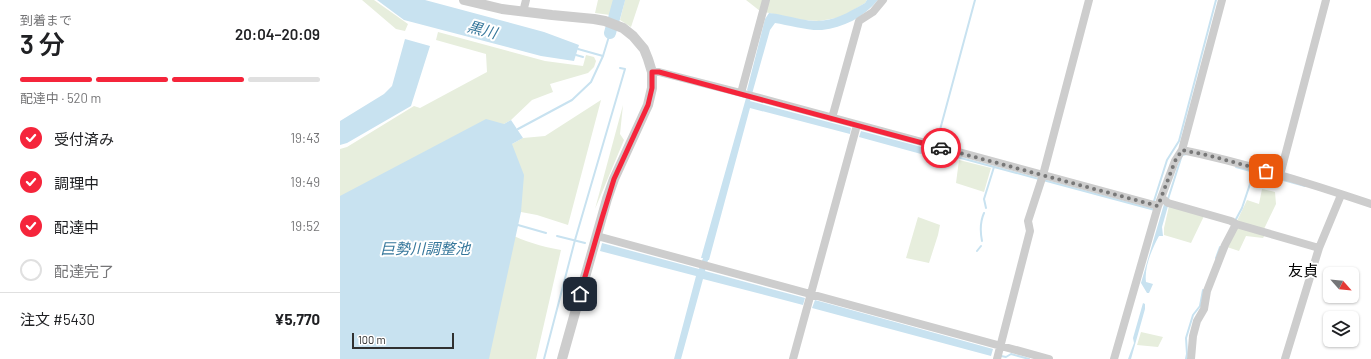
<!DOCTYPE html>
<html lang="ja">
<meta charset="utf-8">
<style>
:root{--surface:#fff;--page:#f2f2f2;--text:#202124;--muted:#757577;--line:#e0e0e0;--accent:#f5253b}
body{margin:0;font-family:Barlow,"Noto Sans JP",sans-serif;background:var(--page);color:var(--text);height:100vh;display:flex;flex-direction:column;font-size:15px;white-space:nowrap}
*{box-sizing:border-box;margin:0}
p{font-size:13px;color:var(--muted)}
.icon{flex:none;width:22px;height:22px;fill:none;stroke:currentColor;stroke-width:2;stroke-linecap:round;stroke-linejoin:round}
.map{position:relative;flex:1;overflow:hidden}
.drawer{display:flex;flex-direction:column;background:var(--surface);width:340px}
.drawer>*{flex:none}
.needle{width:26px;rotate:117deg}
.tools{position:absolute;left:983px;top:267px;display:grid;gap:8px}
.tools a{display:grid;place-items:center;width:36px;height:36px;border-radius:6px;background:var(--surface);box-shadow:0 1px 3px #0004;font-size:20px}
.scale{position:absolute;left:12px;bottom:10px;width:102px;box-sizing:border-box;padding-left:4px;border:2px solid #303030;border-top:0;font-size:11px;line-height:14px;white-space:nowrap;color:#303030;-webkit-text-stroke:3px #fff;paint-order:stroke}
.pin{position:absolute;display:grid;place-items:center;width:34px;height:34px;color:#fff;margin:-17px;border-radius:8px;box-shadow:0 2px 6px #0006}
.courier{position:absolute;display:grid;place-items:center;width:40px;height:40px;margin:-20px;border:3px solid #f5253b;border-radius:50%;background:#fff;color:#222;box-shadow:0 1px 5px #0007}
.headline em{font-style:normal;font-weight:600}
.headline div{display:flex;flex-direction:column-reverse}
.headline{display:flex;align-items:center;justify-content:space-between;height:68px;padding:0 20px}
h1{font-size:26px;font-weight:600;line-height:30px}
.bar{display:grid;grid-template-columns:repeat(4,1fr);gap:6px 4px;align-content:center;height:48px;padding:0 20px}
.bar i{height:5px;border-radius:3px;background:var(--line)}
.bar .current{background:var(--accent)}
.bar p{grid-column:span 4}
.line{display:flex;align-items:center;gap:10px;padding:0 20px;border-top:1px solid var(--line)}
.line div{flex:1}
ol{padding:0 20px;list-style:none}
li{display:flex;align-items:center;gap:12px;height:44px}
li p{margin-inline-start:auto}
li .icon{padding:4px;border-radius:50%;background:var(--accent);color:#fff;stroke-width:4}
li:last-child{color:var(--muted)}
li i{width:22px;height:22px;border:2px solid var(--line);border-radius:50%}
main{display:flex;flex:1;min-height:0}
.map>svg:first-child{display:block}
</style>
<main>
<section class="drawer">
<div class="headline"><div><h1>3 分</h1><p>到着まで</p></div><em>20:04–20:09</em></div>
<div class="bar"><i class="current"></i><i class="current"></i><i class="current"></i><i></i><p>配達中 · 520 m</p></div>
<ol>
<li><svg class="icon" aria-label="check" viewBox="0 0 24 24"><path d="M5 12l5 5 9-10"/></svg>受付済み<p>19:43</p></li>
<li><svg class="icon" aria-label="check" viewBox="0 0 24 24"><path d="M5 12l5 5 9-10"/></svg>調理中<p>19:49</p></li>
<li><svg class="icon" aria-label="check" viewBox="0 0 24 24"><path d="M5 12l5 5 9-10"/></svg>配達中<p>19:52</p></li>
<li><i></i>配達完了</li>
</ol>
<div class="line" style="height:52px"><div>注文 #5430</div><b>¥5,770</b></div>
</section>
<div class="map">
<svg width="1031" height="359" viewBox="0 0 1031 359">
<rect width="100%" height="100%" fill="#fff"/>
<path fill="#e7eedd" d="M22 0H34L68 24 65 31 56 29Z
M258 0H275L270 15 255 13Z
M285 0H300L291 27 280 20Z
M406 0H527L525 3 502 17 479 21 462 20 420 11Z
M98 32 205 61 243 66 246 55 254 57 256 61 254 67 248 73 210 84 213 92 192 100 171 120 164 124 172 144 183 138 205 136 261 100 228 225 197 215 181 212 0 223V149L7 147 74 106 80 108 147 72 146 54 96 40Z
M283 105 280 134 284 140 255 209Z
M619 160 651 168 644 192 616 183Z
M922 189 935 192 936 204 924 229 897 221 907 200 919 204Z
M829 206 864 216 851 243 824 235V228Z
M578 217 600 225 598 235 589 263 566 258Z
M156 227C180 240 195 245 221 250L196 359H42Z
M898 227 925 235 923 238 906 236 899 251 887 247Z
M801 332 823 337 818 347 797 345Z"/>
<path fill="#c8e2f0" d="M37 0H85L204 32 239 45 234 61 201 56 64 20Z
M527 0H538C524 17 503 28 482 30 469 31 448 25 435 23L430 30 410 101 511 128 510 134 410 108 369 260H368L365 271 465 298 463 305 363 279 341 359H334L356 276 260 251 262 243 359 269 363 258H361L408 91 407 90 425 19 429 13C440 14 450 17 460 19 488 25 502 16 525 3Z
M65 39 90 46 71 106 7 143 0 145V121L44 94 52 86Z
M146 119 164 124 171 120 183 138 172 144 184 175 181 212 149 359H0V196Z
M521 131 597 151 596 152H594L592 157 519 137Z
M824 204 828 206 822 227 823 236H819C812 249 804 267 806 282L813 284 809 293H807L801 283Z
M475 300 653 349 651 356 472 308Z
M803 303 805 304V309L791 359H788L794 343 793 338Z"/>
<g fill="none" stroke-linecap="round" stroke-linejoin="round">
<path stroke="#c8e2f0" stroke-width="2" d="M238 49 263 56 270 33
M236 55 243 57
M178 129 232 100 251 82 263 56
M597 141 635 0
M595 151 699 179
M896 167 965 186
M703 180 815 210
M828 199 842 155 847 154
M814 201 827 160 839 141 876 0
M646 208 644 199 654 167
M895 221 902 208 914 172
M178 225 206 233
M217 236 245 243
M642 241C640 231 640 222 644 213
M637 251 641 246
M876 258 880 247
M661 356 666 357 671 354 689 359
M204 359 235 240 285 69 280 68
M846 359 847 354 846 338 853 315 860 306 863 290"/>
<path stroke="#c8e2f0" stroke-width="12" d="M270 33 279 0"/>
<path stroke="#cdcdcd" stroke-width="8" d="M426 0 401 93 818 206
M183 12 186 0
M312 72H319L401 93
M492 118 519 21 533 12 543 0
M842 150C906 163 969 183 1031 204
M940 175 986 0
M822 198 828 203 891 221 896 224
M257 236 709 359
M453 359 517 125
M657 359 690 231 688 221 703 175 749 0
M774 359 818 206 835 161 842 150 882 0
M851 359 853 336 857 321 864 309 867 291 885 245 896 224 979 248
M945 359 979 248 1001 195"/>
<path stroke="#cdcdcd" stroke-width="10" d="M124 0 162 9 212 15 254 19 265 21 283 28 293 36 304 49 308 59 312 72V88L308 105 274 179 267 199 222 359"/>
</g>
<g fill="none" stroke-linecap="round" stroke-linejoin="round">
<path stroke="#787878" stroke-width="4" stroke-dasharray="0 7.2" d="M601 148 818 206 835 161 842 150 871 156 926 171"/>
<path stroke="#f5253b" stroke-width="5" d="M240 294 262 218 274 179 308 105 312 88V72H319L601 148"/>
</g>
<g text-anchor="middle" stroke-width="4" stroke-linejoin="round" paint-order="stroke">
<g font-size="15" font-style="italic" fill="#36779b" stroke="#fff">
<text transform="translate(142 30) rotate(15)" y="5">黒川</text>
<text x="85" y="254">巨勢川調整池</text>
</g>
<g font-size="15" fill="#000" stroke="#fff">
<text x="963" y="276">友貞</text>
</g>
</g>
</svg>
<div class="tools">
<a><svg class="needle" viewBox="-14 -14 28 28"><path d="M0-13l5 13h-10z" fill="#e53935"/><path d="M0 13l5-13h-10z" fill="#757577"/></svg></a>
<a><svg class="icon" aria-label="layers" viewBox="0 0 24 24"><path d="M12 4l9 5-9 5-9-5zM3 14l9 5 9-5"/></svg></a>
</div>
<div class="scale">100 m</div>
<div class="pin" style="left:926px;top:171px;background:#ea580c"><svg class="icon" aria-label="bag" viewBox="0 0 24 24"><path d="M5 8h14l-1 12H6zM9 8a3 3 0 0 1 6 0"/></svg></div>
<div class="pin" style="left:240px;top:294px;background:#1f2937"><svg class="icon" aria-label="home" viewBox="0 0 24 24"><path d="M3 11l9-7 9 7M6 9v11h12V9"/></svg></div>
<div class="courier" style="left:601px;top:148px"><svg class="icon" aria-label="car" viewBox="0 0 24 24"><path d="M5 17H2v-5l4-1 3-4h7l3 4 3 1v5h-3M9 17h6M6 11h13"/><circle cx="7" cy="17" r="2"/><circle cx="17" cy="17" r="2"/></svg></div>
</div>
</main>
